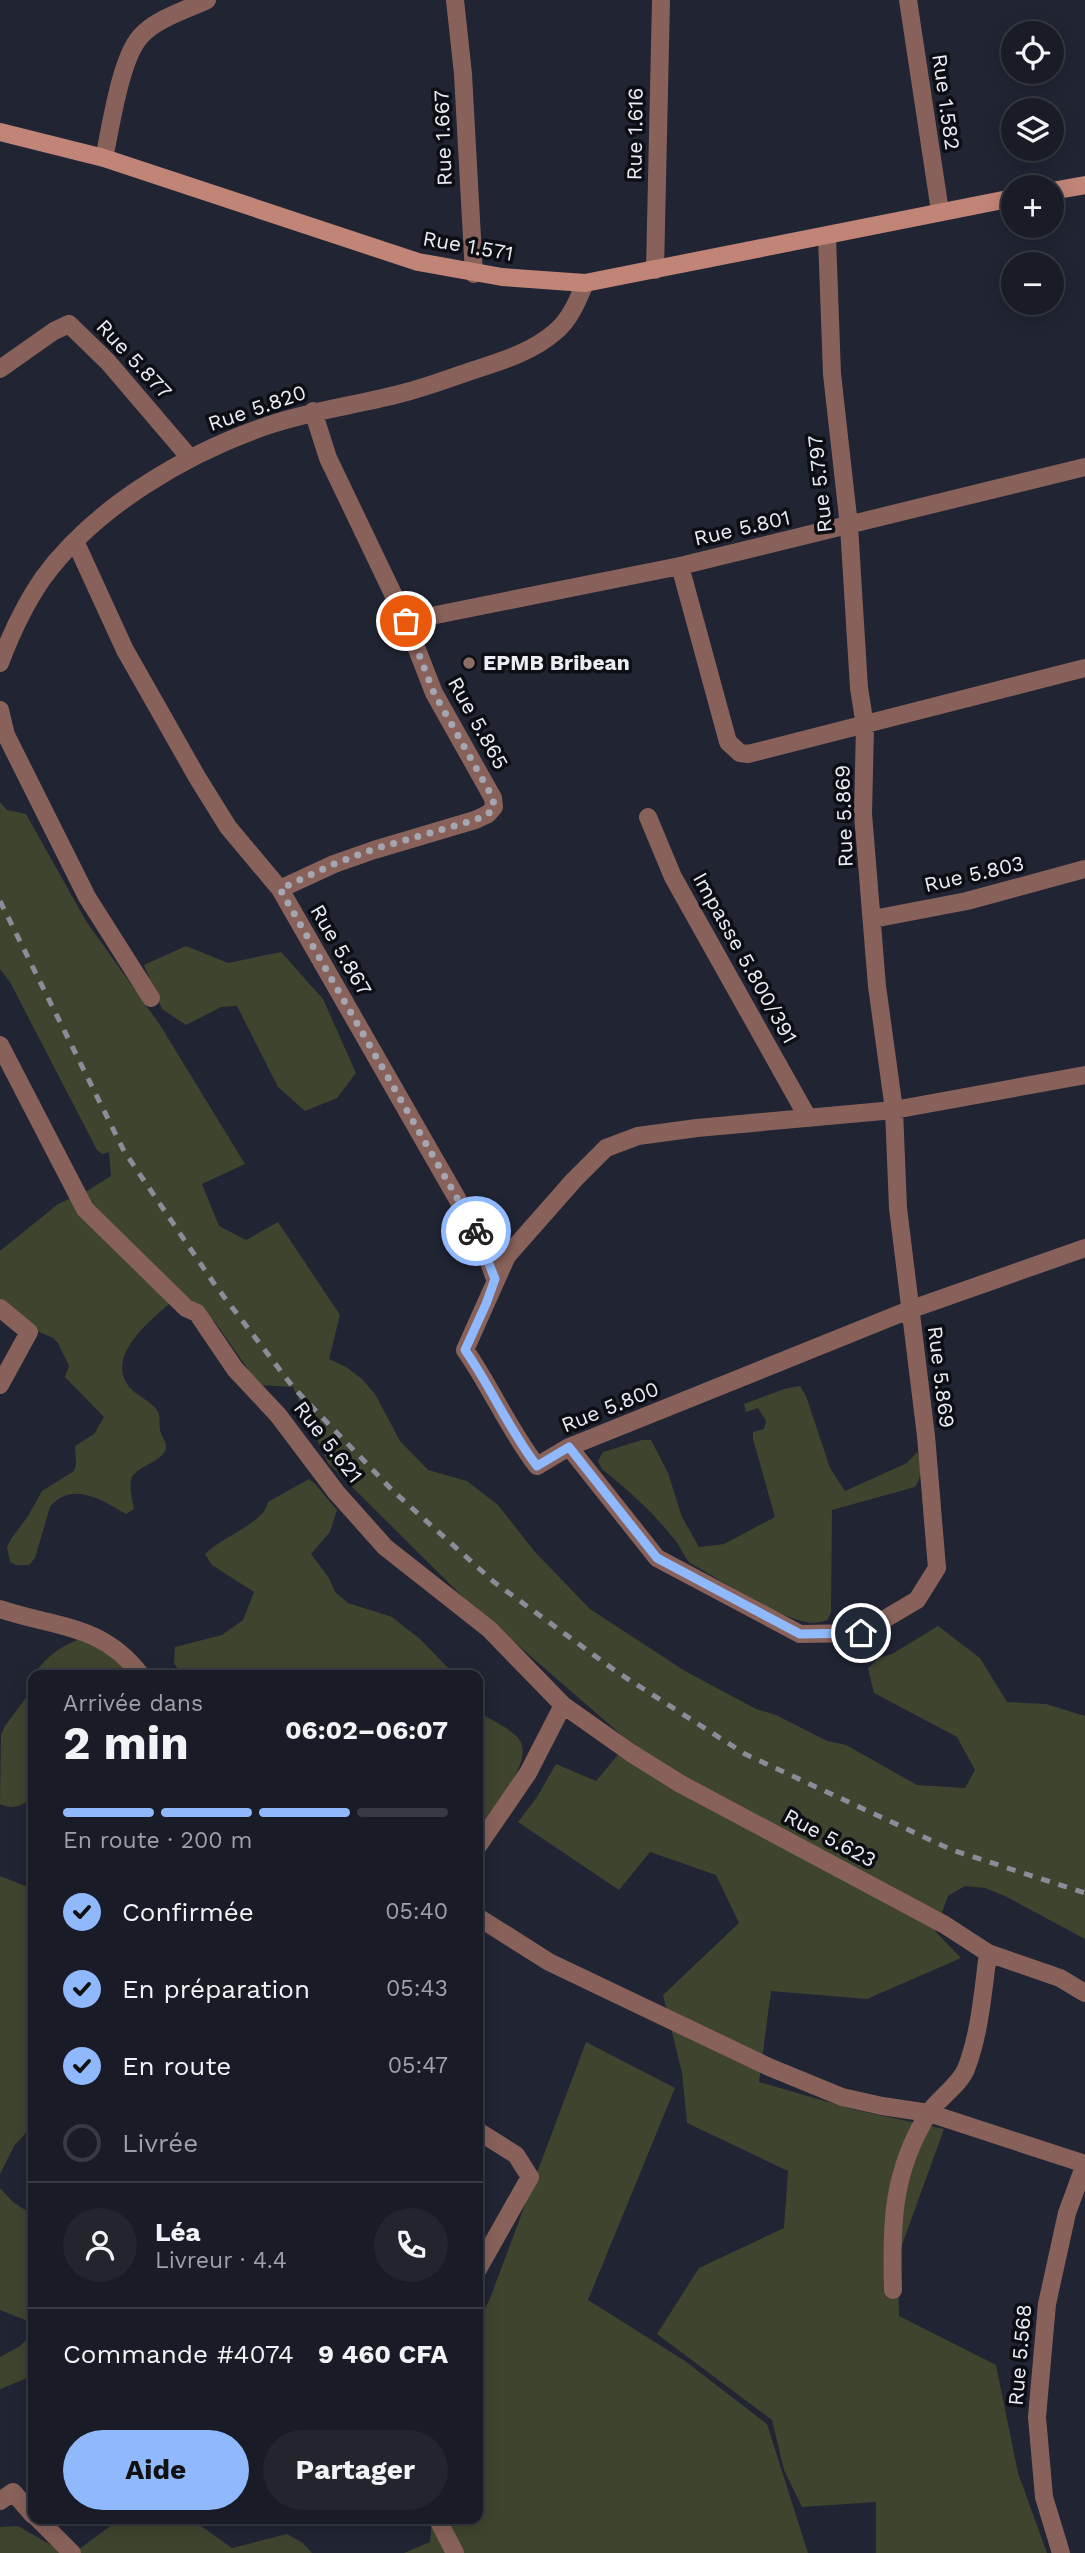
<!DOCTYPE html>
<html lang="fr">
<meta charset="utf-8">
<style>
:root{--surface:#191b26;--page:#22242e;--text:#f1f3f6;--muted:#9fa1a7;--line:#373943;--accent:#8fb8fd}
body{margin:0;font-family:"Work Sans",sans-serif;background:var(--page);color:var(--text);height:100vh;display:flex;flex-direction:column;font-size:26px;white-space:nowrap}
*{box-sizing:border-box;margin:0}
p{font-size:23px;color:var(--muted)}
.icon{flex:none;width:38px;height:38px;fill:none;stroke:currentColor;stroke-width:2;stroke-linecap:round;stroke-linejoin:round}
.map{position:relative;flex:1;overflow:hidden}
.details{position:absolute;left:28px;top:1670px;width:455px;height:854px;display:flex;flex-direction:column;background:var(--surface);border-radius:14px;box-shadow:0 4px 18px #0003,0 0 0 2px var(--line)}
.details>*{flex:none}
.tools{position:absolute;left:1001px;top:21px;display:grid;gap:14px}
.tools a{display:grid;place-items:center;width:63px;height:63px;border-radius:50%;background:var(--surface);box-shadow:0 4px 18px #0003,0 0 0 2px var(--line);font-size:35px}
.pin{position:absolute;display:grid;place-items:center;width:60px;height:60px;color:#fff;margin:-30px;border:4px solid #fff;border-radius:50%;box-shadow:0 2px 7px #0007}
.courier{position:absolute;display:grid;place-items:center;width:70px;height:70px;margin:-35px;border:5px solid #8fb8fd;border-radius:50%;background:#fff;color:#222;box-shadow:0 2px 9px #0007}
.headline em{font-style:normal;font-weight:700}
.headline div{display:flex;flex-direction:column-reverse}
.headline{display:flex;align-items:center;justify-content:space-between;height:119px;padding:0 35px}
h1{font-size:46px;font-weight:700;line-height:52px}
.bar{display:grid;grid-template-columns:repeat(4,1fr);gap:10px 7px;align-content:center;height:84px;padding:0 35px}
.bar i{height:9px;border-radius:5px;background:var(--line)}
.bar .selected{background:var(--accent)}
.bar p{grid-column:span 4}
.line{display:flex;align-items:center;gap:18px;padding:0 35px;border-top:2px solid var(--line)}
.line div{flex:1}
.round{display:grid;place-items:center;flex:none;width:74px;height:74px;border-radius:37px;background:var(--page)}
ol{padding:0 35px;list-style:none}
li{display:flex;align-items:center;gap:21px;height:77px}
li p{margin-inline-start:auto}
li .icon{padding:7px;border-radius:50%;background:var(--accent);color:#111;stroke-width:4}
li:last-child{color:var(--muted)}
li i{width:38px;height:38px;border:4px solid var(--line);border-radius:50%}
.button{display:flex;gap:14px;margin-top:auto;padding:14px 35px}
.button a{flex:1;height:80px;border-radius:42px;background:var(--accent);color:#111;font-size:28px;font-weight:700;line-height:80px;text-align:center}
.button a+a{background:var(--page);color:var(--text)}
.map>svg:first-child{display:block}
</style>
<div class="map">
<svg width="1085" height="2553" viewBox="0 0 1085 2553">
<rect width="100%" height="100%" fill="#212433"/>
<path fill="#3f442f" d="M0 802 7 810 26 814 86 921 160 1025 245 1164 202 1184 219 1226 246 1240 278 1222 340 1315 329 1359 346 1367 362 1379 375 1394 400 1441 428 1470 467 1481 498 1505 535 1552 590 1609 685 1671 756 1709 776 1715 827 1741 846 1745 917 1785 965 1788 975 1770 957 1737 874 1693 868 1668 878 1658 892 1654 938 1626 980 1658 1007 1702 1046 1704 1085 1716V1939L1005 1896 985 1888 965 1886 948 1896 935 1931 961 1958 867 1999 771 1991 759 2082 856 2110 944 2129 898 2256 899 2316 996 2365 1018 2473 1047 2553H876V2502L802 2507 784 2470 772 2420 657 2334 699 2268 784 2228 788 2171 687 2123 682 2073 663 1995 739 1923 716 1875 650 1852 619 1890 518 1822 537 1797 556 1764 596 1781 617 1756 626 1739 466 1600 328 1463 293 1387 259 1385 215 1322 176 1298C155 1317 101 1356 131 1389 139 1397 155 1403 159 1414 160 1419 159 1425 160 1430 161 1435 165 1440 166 1445 168 1460 139 1465 132 1477 128 1485 133 1501 134 1509L126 1514C103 1500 71 1480 50 1507L35 1558 29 1565H16L10 1562 7 1547 11 1539 28 1516 42 1491 74 1471 76 1464 75 1446 94 1434 104 1417 65 1377 69 1366 58 1343 53 1338 30 1328 0 1301V1251L58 1204 87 1191 111 1176 109 1152 102 1154 97 1150 10 982 0 969Z
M186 946 228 963 281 952 323 999 356 1073 337 1098 305 1111 278 1087 237 1006 221 1007 186 1025 162 1009 144 965Z
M800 1386 806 1396 830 1468 845 1491 907 1463 917 1452C922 1462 922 1478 915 1487L832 1510 831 1612 828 1620C821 1622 813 1624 806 1622 770 1614 723 1581 690 1563 683 1556 681 1547 675 1540 654 1513 628 1490 602 1469L598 1461 603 1452 642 1440H651L668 1473 682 1517 699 1547 724 1544 775 1517 753 1439V1432L764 1429 766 1421 758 1408 746 1412 744 1404 784 1389Z
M309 1479 315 1484 337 1510 330 1532 311 1554 329 1578 335 1592 348 1603 392 1617 420 1639 455 1675H185L174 1664 175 1647 222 1635 243 1620 254 1592 212 1565 205 1554C221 1537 265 1523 268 1502Z
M86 1638 95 1640 132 1675H34C45 1657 65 1642 86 1638Z
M33 1675V1798C20 1806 14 1810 0 1804L1 1735 5 1726 28 1695Z
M478 1712C488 1718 513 1730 519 1739 536 1762 489 1812 478 1834Z
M0 1876 33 1889V2125L14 2146 0 2174Z
M586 2042 675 2088 588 2300 685 2361 767 2424 808 2553H404L430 2542 432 2518H478V2321L489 2301Z
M0 2188 13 2202 33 2215V2323L0 2310Z
M33 2333V2383L25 2379 0 2389V2357L20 2346Z
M121 2518H190L232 2548 287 2534 303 2543 312 2553H74Z
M18 2526 65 2553H0V2527Z"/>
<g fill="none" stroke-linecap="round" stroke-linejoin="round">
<path stroke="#88625a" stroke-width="18" d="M455 0 463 74 474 274
M908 0 940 211
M104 158C111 127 120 60 140 37 155 19 186 10 207 0
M655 270 661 0
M0 369 54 331 69 324 108 362 190 458
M75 541 125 650 197 777 228 827 280 889 482 1242 495 1279
M680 566 728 742 740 753 748 754 1085 668
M406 621 680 566 1085 467
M0 663C11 634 25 604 43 578 95 507 186 453 269 425 313 410 358 405 403 393 427 387 450 378 474 370 502 361 532 352 555 332 570 320 578 300 585 283
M0 710 6 735 87 897 151 998
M648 817 673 877 808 1118
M280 889 334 864 374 850 475 820 488 814 494 807 493 798 434 693 406 621 328 458 313 411
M873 919 967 901 1085 869
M0 1045 85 1209 186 1308 197 1313 235 1369 278 1415 336 1492 385 1547 489 1629 563 1705 528 1773 478 1846
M1085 1075 894 1110 697 1128 638 1136 606 1148 574 1180 507 1256 465 1350C491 1387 509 1430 537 1466L569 1447 909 1310 1085 1248
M0 1308 29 1332 0 1385
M569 1447 657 1558 800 1634 861 1633 917 1600 937 1568 926 1436 898 1208 894 1110 877 986 863 814 865 726 859 688 849 526 832 374 827 237
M0 1609C56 1628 101 1623 141 1675
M563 1705 631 1753 679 1783 945 1925 988 1953 1060 1978 1085 1993
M478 1917 549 1962 769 2067 842 2097 882 2106 929 2113 1085 2164
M478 2131 516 2155 530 2177 478 2269
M893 2290C891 2225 892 2172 928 2114 938 2098 959 2086 966 2069 980 2033 983 1991 988 1953
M0 2501 13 2492 33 2515
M37 2518 72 2553
M437 2518 455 2553
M1061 2553 1044 2497 1037 2417 1047 2304 1067 2213 1085 2164"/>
<path stroke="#c18577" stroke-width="18" d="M0 132 104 158 418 262 502 277 585 283 1013 198
M1052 191 1085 185"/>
<path stroke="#8a8d99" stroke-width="5" stroke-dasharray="9 9" stroke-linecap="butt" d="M0 901 124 1151 215 1285 293 1387 393 1491 494 1582 617 1672 745 1754 952 1850 1085 1893"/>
</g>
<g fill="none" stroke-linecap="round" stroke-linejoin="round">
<path stroke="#a4a6b2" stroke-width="7" stroke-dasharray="0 12.6" d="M406 621 434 693 493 798 494 807 488 814 475 820 374 849 334 864 280 889 476 1231"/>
<path stroke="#8fb8fd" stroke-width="9" d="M476 1231 495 1279 486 1304 465 1350C491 1387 509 1430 537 1466L569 1447 657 1558 800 1634 861 1633"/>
</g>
<circle fill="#8d6e63" stroke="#0c0e14" stroke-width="2.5" cx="469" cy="663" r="7"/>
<g text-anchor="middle" stroke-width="7" stroke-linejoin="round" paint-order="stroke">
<g font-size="21" fill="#eaecf6" stroke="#0c0e14">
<text transform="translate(946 102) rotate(82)" y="7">Rue 1.582</text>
<text transform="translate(635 134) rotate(-89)" y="7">Rue 1.616</text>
<text transform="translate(443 138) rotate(-92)" y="7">Rue 1.667</text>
<text transform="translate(468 246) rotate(10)" y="7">Rue 1.571</text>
<text transform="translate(134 359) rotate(47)" y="7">Rue 5.877</text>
<text transform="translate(257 408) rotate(-19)" y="7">Rue 5.820</text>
<text transform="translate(820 484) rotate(-96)" y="7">Rue 5.797</text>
<text transform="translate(742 528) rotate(-13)" y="7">Rue 5.801</text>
<text transform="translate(478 723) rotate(61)" y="7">Rue 5.865</text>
<text transform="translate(844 816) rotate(-92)" y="7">Rue 5.869</text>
<text transform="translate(974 874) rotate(-13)" y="7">Rue 5.803</text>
<text transform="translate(341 950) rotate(60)" y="7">Rue 5.867</text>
<text transform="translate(745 958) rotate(61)" y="7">Impasse 5.800/391</text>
<text transform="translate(941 1377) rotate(83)" y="7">Rue 5.869</text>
<text transform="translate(610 1407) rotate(-22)" y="7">Rue 5.800</text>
<text transform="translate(328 1442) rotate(52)" y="7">Rue 5.621</text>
<text transform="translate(830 1838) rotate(28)" y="7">Rue 5.623</text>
<text transform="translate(1020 2355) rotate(-85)" y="7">Rue 5.568</text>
</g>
<g font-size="21" font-weight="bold" fill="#eaecf6" stroke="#0c0e14" text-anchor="start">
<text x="483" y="670">EPMB Bribean</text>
</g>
</g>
</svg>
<div class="tools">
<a><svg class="icon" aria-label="locate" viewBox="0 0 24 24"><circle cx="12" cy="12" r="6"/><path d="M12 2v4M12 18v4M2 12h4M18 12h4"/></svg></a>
<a><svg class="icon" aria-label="layers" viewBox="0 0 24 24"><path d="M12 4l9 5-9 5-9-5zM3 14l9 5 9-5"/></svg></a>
<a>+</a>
<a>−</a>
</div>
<div class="pin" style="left:406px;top:621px;background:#ea580c"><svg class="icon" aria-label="bag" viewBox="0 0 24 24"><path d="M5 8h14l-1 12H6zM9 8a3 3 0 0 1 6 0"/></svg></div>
<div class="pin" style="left:861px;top:1633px;background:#1f2937"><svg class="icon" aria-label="home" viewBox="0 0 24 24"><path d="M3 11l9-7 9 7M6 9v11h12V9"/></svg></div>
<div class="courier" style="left:476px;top:1231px"><svg class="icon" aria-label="bike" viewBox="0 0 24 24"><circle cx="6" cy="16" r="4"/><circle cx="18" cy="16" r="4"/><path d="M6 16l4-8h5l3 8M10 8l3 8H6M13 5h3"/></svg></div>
<section class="details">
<div class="headline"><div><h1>2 min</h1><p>Arrivée dans</p></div><em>06:02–06:07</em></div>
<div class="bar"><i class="selected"></i><i class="selected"></i><i class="selected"></i><i></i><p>En route · 200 m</p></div>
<ol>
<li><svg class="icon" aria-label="check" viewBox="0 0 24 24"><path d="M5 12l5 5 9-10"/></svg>Confirmée<p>05:40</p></li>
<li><svg class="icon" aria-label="check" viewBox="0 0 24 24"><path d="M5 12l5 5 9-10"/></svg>En préparation<p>05:43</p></li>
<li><svg class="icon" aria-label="check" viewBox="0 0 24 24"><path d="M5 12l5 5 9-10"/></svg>En route<p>05:47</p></li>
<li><i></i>Livrée</li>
</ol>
<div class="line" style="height:126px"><a class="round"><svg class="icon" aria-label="person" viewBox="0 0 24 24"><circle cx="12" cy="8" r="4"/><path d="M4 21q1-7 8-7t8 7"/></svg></a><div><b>Léa</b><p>Livreur · 4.4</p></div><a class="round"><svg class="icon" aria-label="phone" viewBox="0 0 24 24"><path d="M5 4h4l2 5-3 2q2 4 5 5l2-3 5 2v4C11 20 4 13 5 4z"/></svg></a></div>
<div class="line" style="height:91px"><div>Commande #4074</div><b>9 460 CFA</b></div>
<div class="button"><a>Aide</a><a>Partager</a></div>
</section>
</div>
